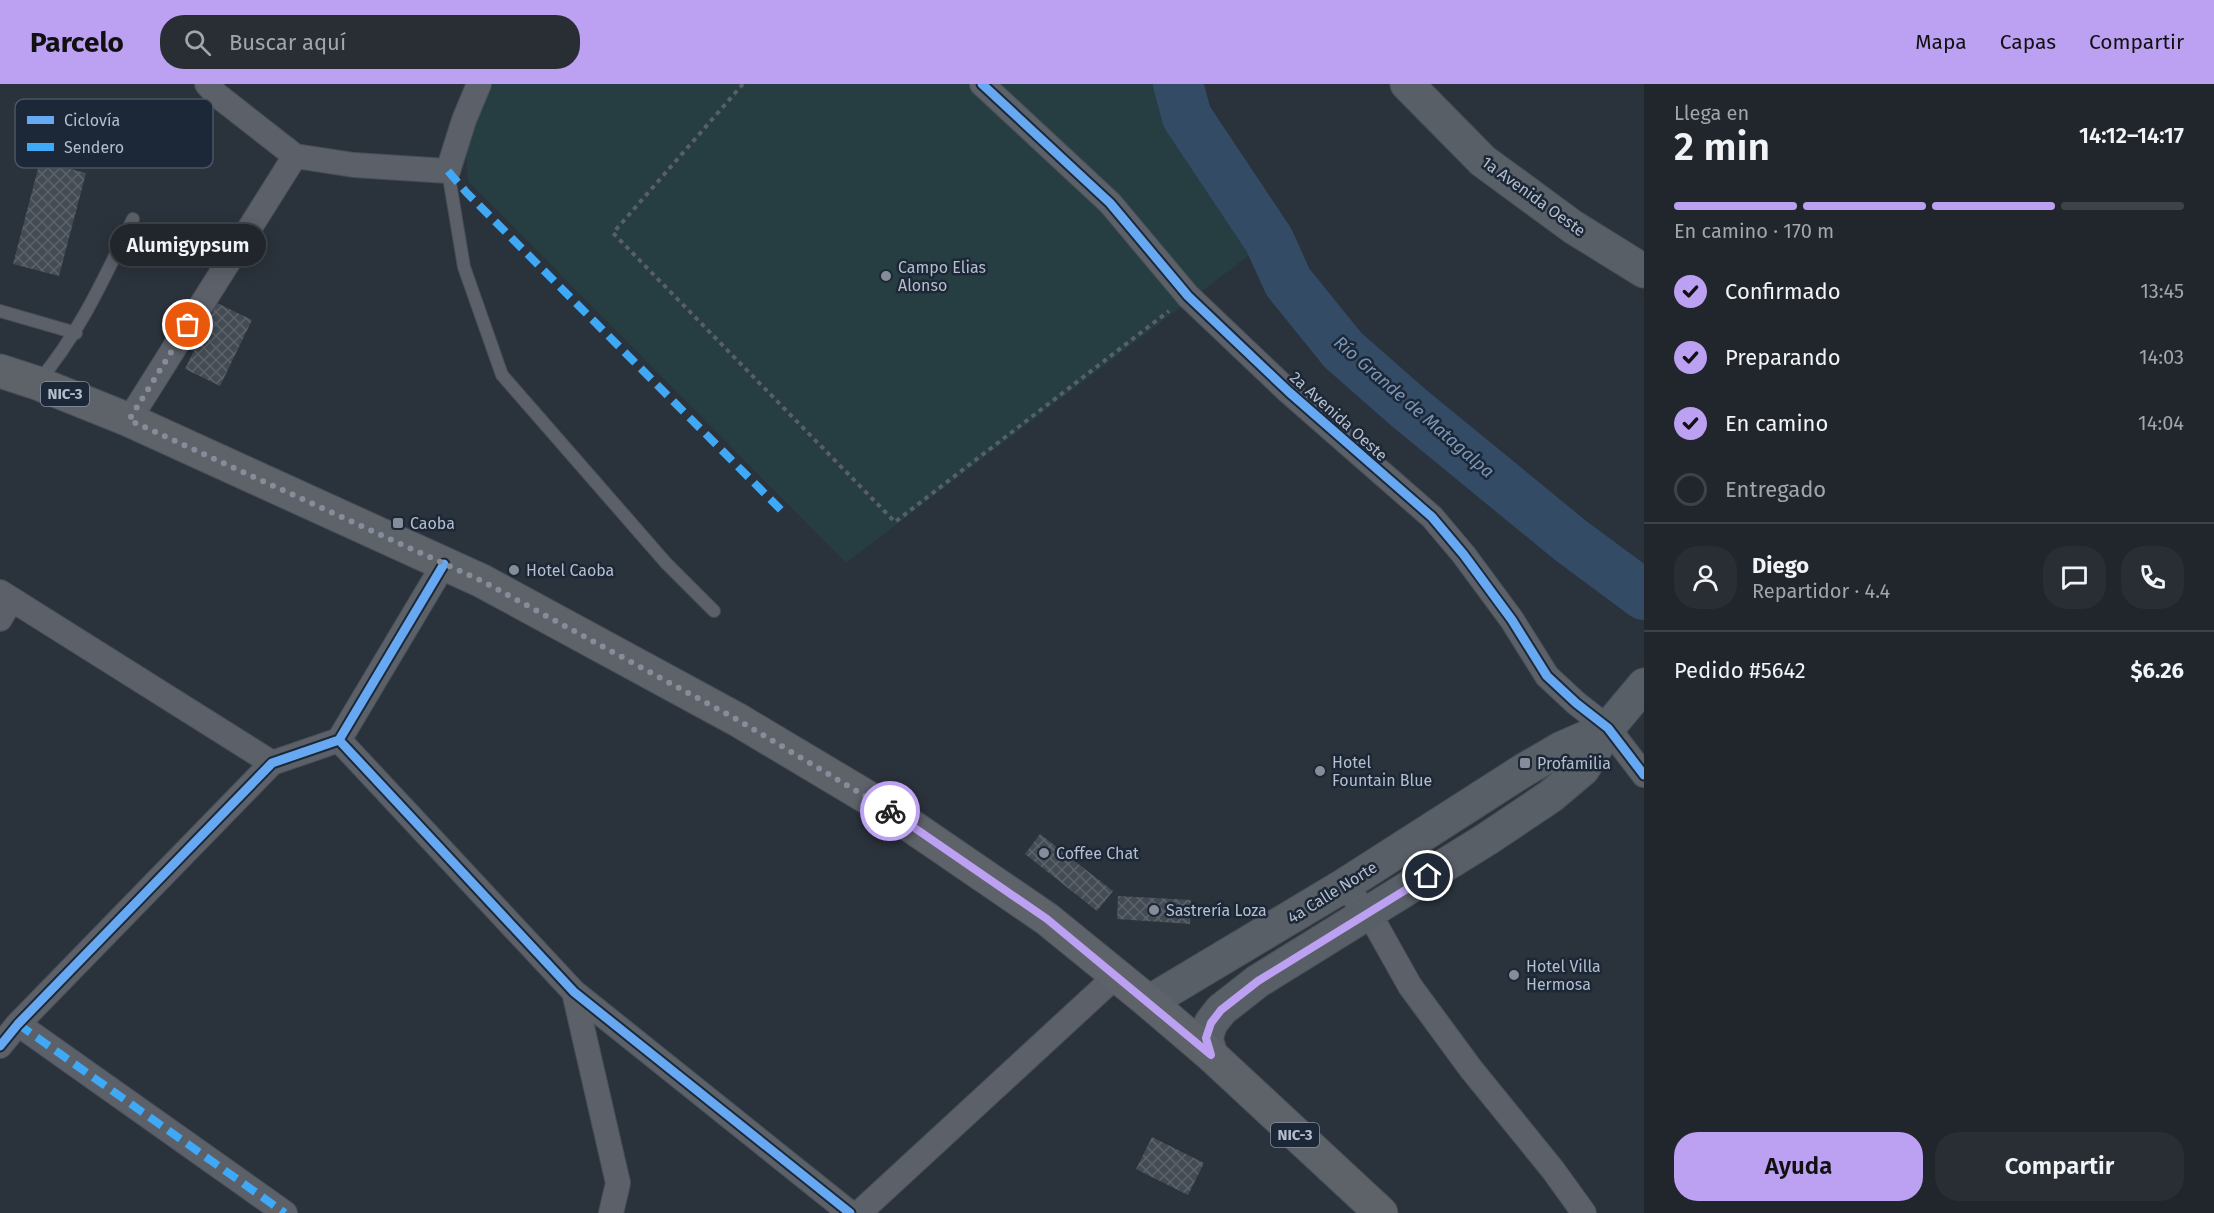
<!DOCTYPE html>
<html lang="es">
<meta charset="utf-8">
<style>
:root{--surface:#20262c;--page:#282e34;--text:#f1f3f6;--muted:#a2a5a9;--line:#3d4348;--accent:#bca0f2}
body{margin:0;font-family:"Fira Sans",sans-serif;background:var(--page);color:var(--text);height:100vh;display:flex;flex-direction:column;font-size:22px;white-space:nowrap}
*{box-sizing:border-box;margin:0}
p{font-size:20px;color:var(--muted)}
.icon{flex:none;width:33px;height:33px;fill:none;stroke:currentColor;stroke-width:2;stroke-linecap:round;stroke-linejoin:round}
.map{position:relative;flex:1;overflow:hidden}
.details{display:flex;flex-direction:column;background:var(--surface);width:570px}
.details>*{flex:none}
.pin{position:absolute;display:grid;place-items:center;width:51px;height:51px;color:#fff;margin:-26px;border:3px solid #fff;border-radius:50%;box-shadow:0 2px 6px #0007}
.courier{position:absolute;display:grid;place-items:center;width:60px;height:60px;margin:-30px;border:4px solid #bca0f2;border-radius:50%;background:#fff;color:#222;box-shadow:0 2px 8px #0007}
.bubble{position:absolute;height:42px;border-radius:21px;background:var(--surface);box-shadow:0 3px 15px #0003,0 0 0 2px var(--line);font-size:20px;font-weight:600;line-height:42px;text-align:center}
.summary em{font-style:normal;font-weight:600}
.summary div{display:flex;flex-direction:column-reverse}
.summary{display:flex;align-items:center;justify-content:space-between;height:102px;padding:0 30px}
h1{font-size:39px;font-weight:600;line-height:45px}
.bar{display:grid;grid-template-columns:repeat(4,1fr);gap:9px 6px;align-content:center;height:72px;padding:0 30px}
.bar i{height:8px;border-radius:4px;background:var(--line)}
.bar .on{background:var(--accent)}
.bar p{grid-column:span 4}
.line{display:flex;align-items:center;gap:15px;padding:0 30px;border-top:2px solid var(--line)}
.line div{flex:1}
.round{display:grid;place-items:center;flex:none;width:63px;height:63px;border-radius:24px;background:var(--page)}
ol{padding:0 30px;list-style:none}
li{display:flex;align-items:center;gap:18px;height:66px}
li p{margin-inline-start:auto}
li .icon{padding:6px;border-radius:50%;background:var(--accent);color:#111;stroke-width:4}
li:last-child{color:var(--muted)}
li i{width:33px;height:33px;border:3px solid var(--line);border-radius:50%}
.button{display:flex;gap:12px;margin-top:auto;padding:12px 30px}
.button a{flex:1;height:69px;border-radius:24px;background:var(--accent);color:#111;font-size:24px;font-weight:600;line-height:69px;text-align:center}
.button a+a{background:var(--page);color:var(--text)}
header{display:flex;align-items:center;gap:36px;box-sizing:border-box;height:84px;padding:0 30px;background:var(--accent);color:#111}
header strong{font-size:28px}
nav{display:flex;gap:33px;margin-inline-start:auto;font-size:21px}
.search{width:420px;height:54px;background:var(--page);display:flex;align-items:center;gap:15px;box-sizing:border-box;padding:0 21px;border-radius:24px;color:var(--muted);font-size:22px}
main{display:flex;flex:1;min-height:0}
.map>svg:first-child{display:block}
</style>
<header>
<strong>Parcelo</strong>
<div class="search"><svg class="icon" aria-label="search" viewBox="0 0 24 24"><circle cx="10" cy="10" r="6"/><path d="M15 15l6 6"/></svg>Buscar aquí</div>
<nav><a>Mapa</a><a>Capas</a><a>Compartir</a></nav>
</header>
<main>
<div class="map">
<svg width="1644" height="1129" viewBox="0 0 1644 1129">
<defs>
<pattern id="building-cross-hatch" width="8" height="8" patternUnits="userSpaceOnUse" patternTransform="scale(1.5)"><rect width="8" height="8" fill="#444b53"/><path d="M0 0l8 8M0 8l8-8" fill="none" stroke="#5d636b"/></pattern>
</defs>
<rect width="100%" height="100%" fill="#2a323b"/>
<path fill="#263e42" d="M479 0H1176L1187 33 1269 156 846 479 468 97 464 36Z"/>
<g fill="none" stroke-linecap="round" stroke-linejoin="round">
<path stroke="#344b66" stroke-width="50" d="M1178 0 1187 33 1269 156 1288 198 1343 266 1409 324 1570 456 1644 511"/>
</g>
<path fill="url(#building-cross-hatch)" d="M40 77 86 89 59 192 13 180Z
M217 219 252 236 220 302 185 285Z
M1040 750 1113 807 1097 827 1025 770Z
M1118 812 1191 816 1190 840 1117 835Z
M1152 1053 1204 1079 1188 1111 1136 1085Z"/>
<g fill="none" stroke-linecap="round" stroke-linejoin="round">
<g stroke="#484e55" stroke-width="14">
<path id="lane" d="M448 87 464 183 502 291 666 479 714 527
M0 227 76 249
M38 298C80 249 105 192 133 135"/>
</g>
<g stroke="#484e55" stroke-width="26">
<path id="street" d="M207 0 217 11 295 72 354 81 448 87 464 36 479 0
M982 0 1110 119 1188 212 1289 308 1432 433 1464 471 1512 536 1547 592 1576 619 1608 644 1644 691
M129 336 295 72
M0 508 272 679
M0 535 11 516
M339 656 574 908 850 1129
M1343 802 1369 829 1410 902 1471 985 1553 1086 1584 1129
M574 908 618 1099 611 1129
M18 940 285 1129
M0 962 18 940 272 679 339 656 444 480
M859 1129 1116 892"/>
</g>
<g stroke="#484e55" stroke-width="35">
<path id="secondary" d="M1407 0 1483 77 1573 143 1644 187
M1149 918 1343 802 1524 686 1562 664 1608 644
M1211 971 1206 954 1211 939 1221 926 1258 897 1487 755 1551 712 1583 685 1608 644 1644 601"/>
</g>
<g stroke="#484e57" stroke-width="35">
<path id="primary" d="M0 287 37 299 129 336 482 497 738 636 882 722 1047 835 1149 918 1211 971 1381 1129"/>
</g>
<path stroke="#585f66" stroke-width="4" stroke-dasharray="4.5 4.5" stroke-linecap="butt" d="M743 0 613 149 895 438 1169 227"/>
<use href="#lane" stroke="#5b6069" stroke-width="12"/>
<use href="#street" stroke="#5b6069" stroke-width="24"/>
<use href="#secondary" stroke="#595f67" stroke-width="33"/>
<use href="#primary" stroke="#5e636a" stroke-width="33"/>
<path stroke="#3fa9f5" stroke-width="8" stroke-dasharray="15 8" stroke-linecap="butt" d="M448 87 466 108 785 430
M18 940 285 1129"/>
<g stroke="#1c2837" stroke-width="13">
<path id="cycleway" d="M982 0 1110 119 1188 212 1289 308 1432 433 1464 471 1512 536 1547 592 1576 619 1608 644 1644 691
M339 656 574 908 850 1129
M0 962 18 940 272 679 339 656 444 480"/>
</g>
<use href="#cycleway" stroke="#66a8f1" stroke-width="9"/>
</g>
<g fill="none" stroke-linecap="round" stroke-linejoin="round">
<path stroke="#848d99" stroke-width="6" stroke-dasharray="0 10.8" d="M188 241 129 336 482 497 738 636 890 727"/>
<path stroke="#bca0f2" stroke-width="8" d="M890 727 1047 835 1211 971 1206 954 1211 939 1221 926 1258 897 1428 792"/>
</g>
<g fill="#848d99" stroke="#1c2837" stroke-width="2">
<circle cx="886" cy="192" r="6"/>
<rect x="392" y="433" width="12" height="12" rx="3"/>
<circle cx="514" cy="486" r="6"/>
<rect x="1519" y="673" width="12" height="12" rx="3"/>
<circle cx="1320" cy="687" r="6"/>
<circle cx="1044" cy="769" r="6"/>
<circle cx="1154" cy="826" r="6"/>
<circle cx="1514" cy="891" r="6"/>
</g>
<g text-anchor="middle" stroke-width="5" stroke-linejoin="round" paint-order="stroke">
<g fill="#1c2837" stroke="#86919f" stroke-width="1.5">
<rect x="41" y="298" width="48" height="24" rx="4.5"/>
<rect x="1271" y="1039" width="48" height="24" rx="4.5"/>
</g>
<g font-size="15" font-weight="bold" fill="#b4becc">
<text x="65" y="315">NIC-3</text>
<text x="1295" y="1056">NIC-3</text>
</g>
<g font-size="16" fill="#b4becc" stroke="#1c2837">
<text transform="translate(1534 112) rotate(36)" y="6">1a Avenida Oeste</text>
<text transform="translate(1339 332) rotate(42)" y="6">2a Avenida Oeste</text>
<text transform="translate(1332 808) rotate(-32)" y="6">4a Calle Norte</text>
</g>
<g font-size="16" fill="#b4becc" stroke="#1c2837" text-anchor="start">
<text x="898" y="189">Campo Elias<tspan x="898" dy="18">Alonso</tspan></text>
<text x="410" y="445">Caoba</text>
<text x="526" y="492">Hotel Caoba</text>
<text x="1332" y="684">Hotel<tspan x="1332" dy="18">Fountain Blue</tspan></text>
<text x="1537" y="685">Profamilia</text>
<text x="1056" y="775">Coffee Chat</text>
<text x="1166" y="832">Sastrería Loza</text>
<text x="1526" y="888">Hotel Villa<tspan x="1526" dy="18">Hermosa</tspan></text>
</g>
<g font-size="18" font-style="italic" fill="#7995b6" stroke="#1c2837">
<text transform="translate(1414 323) rotate(41)" y="6">Río Grande de Matagalpa</text>
</g>
</g>
<rect x="15" y="15" width="198" height="69" rx="9" fill="#1c2837" stroke="#4a5564" stroke-width="1.5"/>
<rect x="27" y="32" width="27" height="8" fill="#66a8f1"/>
<rect x="27" y="59" width="27" height="8" fill="#3fa9f5"/>
<g font-size="16" fill="#b4becc">
<text x="64" y="42">Ciclovía</text>
<text x="64" y="69">Sendero</text>
</g>
</svg>
<div class="pin" style="left:188px;top:241px;background:#ea580c"><svg class="icon" aria-label="bag" viewBox="0 0 24 24"><path d="M5 8h14l-1 12H6zM9 8a3 3 0 0 1 6 0"/></svg></div>
<div class="pin" style="left:1428px;top:792px;background:#1f2937"><svg class="icon" aria-label="home" viewBox="0 0 24 24"><path d="M3 11l9-7 9 7M6 9v11h12V9"/></svg></div>
<div class="courier" style="left:890px;top:727px"><svg class="icon" aria-label="bike" viewBox="0 0 24 24"><circle cx="6" cy="16" r="4"/><circle cx="18" cy="16" r="4"/><path d="M6 16l4-8h5l3 8M10 8l3 8H6M13 5h3"/></svg></div>
<div class="bubble" style="left:110px;top:140px;width:156px">Alumigypsum</div>
</div>
<section class="details">
<div class="summary"><div><h1>2 min</h1><p>Llega en</p></div><em>14:12–14:17</em></div>
<div class="bar"><i class="on"></i><i class="on"></i><i class="on"></i><i></i><p>En camino · 170 m</p></div>
<ol>
<li><svg class="icon" aria-label="check" viewBox="0 0 24 24"><path d="M5 12l5 5 9-10"/></svg>Confirmado<p>13:45</p></li>
<li><svg class="icon" aria-label="check" viewBox="0 0 24 24"><path d="M5 12l5 5 9-10"/></svg>Preparando<p>14:03</p></li>
<li><svg class="icon" aria-label="check" viewBox="0 0 24 24"><path d="M5 12l5 5 9-10"/></svg>En camino<p>14:04</p></li>
<li><i></i>Entregado</li>
</ol>
<div class="line" style="height:108px"><a class="round"><svg class="icon" aria-label="person" viewBox="0 0 24 24"><circle cx="12" cy="8" r="4"/><path d="M4 21q1-7 8-7t8 7"/></svg></a><div><b>Diego</b><p>Repartidor · 4.4</p></div><a class="round"><svg class="icon" aria-label="chat" viewBox="0 0 24 24"><path d="M4 5h16v11H9l-5 4z"/></svg></a><a class="round"><svg class="icon" aria-label="phone" viewBox="0 0 24 24"><path d="M5 4h4l2 5-3 2q2 4 5 5l2-3 5 2v4C11 20 4 13 5 4z"/></svg></a></div>
<div class="line" style="height:78px"><div>Pedido #5642</div><b>$6.26</b></div>
<div class="button"><a>Ayuda</a><a>Compartir</a></div>
</section>
</main>
